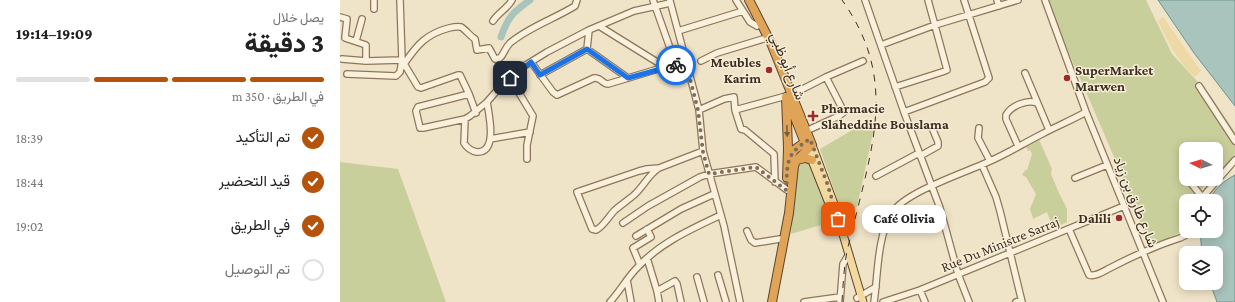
<!DOCTYPE html>
<html lang="ar">
<meta charset="utf-8">
<style>
:root{--surface:#fff;--page:#f2f2f2;--text:#222;--muted:#767676;--line:#e0e0e0;--accent:#b45309}
body{margin:0;font-family:"Crimson Pro",Vazirmatn,serif;background:var(--page);color:var(--text);direction:rtl;height:100vh;display:flex;flex-direction:column;font-size:15px;white-space:nowrap}
*{box-sizing:border-box;margin:0}
p{font-size:13px;color:var(--muted)}
.icon{flex:none;width:22px;height:22px;fill:none;stroke:currentColor;stroke-width:2;stroke-linecap:round;stroke-linejoin:round}
.map{position:relative;flex:1;overflow:hidden;direction:ltr}
.sheet{display:flex;flex-direction:column;background:var(--surface);width:340px}
.sheet>*{flex:none}
.needle{width:26px;rotate:275deg}
.controls{position:absolute;left:839px;top:142px;display:grid;gap:8px}
.controls a{display:grid;place-items:center;width:44px;height:44px;border-radius:8px;background:var(--surface);box-shadow:0 2px 10px #0003;font-size:20px}
.pin{position:absolute;display:grid;place-items:center;width:34px;height:34px;color:#fff;margin:-17px;border-radius:8px;box-shadow:0 2px 6px #0006}
.courier{position:absolute;display:grid;place-items:center;width:40px;height:40px;margin:-20px;border:3px solid #1a73e8;border-radius:50%;background:#fff;color:#222;box-shadow:0 1px 5px #0007}
.bubble{position:absolute;height:28px;border-radius:12px;background:var(--surface);box-shadow:0 2px 10px #0003;font-size:13px;font-weight:800;line-height:28px;text-align:center;direction:rtl}
.head em{font-style:normal;font-weight:800}
.head div{display:flex;flex-direction:column-reverse}
.head{display:flex;align-items:center;justify-content:space-between;height:68px;padding:0 16px}
h1{font-size:26px;font-weight:800;line-height:30px}
.bar{display:grid;grid-template-columns:repeat(4,1fr);gap:6px 4px;align-content:center;height:48px;padding:0 16px}
.bar i{height:5px;border-radius:3px;background:var(--line)}
.bar .selected{background:var(--accent)}
.bar p{grid-column:span 4}
ol{padding:0 16px;list-style:none}
li{display:flex;align-items:center;gap:12px;height:44px}
li p{margin-inline-start:auto}
li .icon{padding:4px;border-radius:50%;background:var(--accent);color:#fff;stroke-width:4}
li:last-child{color:var(--muted)}
li i{width:22px;height:22px;border:2px solid var(--line);border-radius:50%}
main{display:flex;flex:1;min-height:0}
.map>svg:first-child{display:block}
</style>
<main>
<div class="map">
<svg width="895" height="302" viewBox="0 0 895 302">
<rect width="100%" height="100%" fill="#f0e4c8"/>
<path fill="#c9cf9b" d="M705 0H806L832 54 870 95 895 132V158L876 175V149H846V179H872L850 201H846V219L843 231 810 247C778 163 742 82 705 0Z
M535 123 517 207 502 213 480 149 514 129Z
M698 137 712 169 711 174 719 193 727 209V222L713 229 707 212 693 219 690 209 696 194 686 177 682 175 685 170H687L692 154 690 150 688 151 685 145Z
M457 158H467L485 194 494 221 451 234Z
M0 162 58 169 106 302H0Z"/>
<path fill="#ecd9a5" d="M823 17 861 71 855 77C838 62 828 42 818 21Z"/>
<path fill="#a9c4bc" stroke="#6f938a" d="M818 0H895V106L854 53Z
M895 175V302H877L870 283H876V253H862L860 231H876V201H868C875 189 883 181 895 175Z"/>
<g fill="none" stroke-linecap="round" stroke-linejoin="round">
<path stroke="#a9c4bc" stroke-width="7" d="M161 37C168 17 172 13 190 0"/>
<g stroke="#8d765c" stroke-width="8">
<path id="minor" d="M34 0V9
M313 0 336 65
M396 0 410 22 417 26
M525 0 564 112 600 208 618 274 629 302
M657 0 659 6
M705 0 746 112 823 302
M330 1 359 110 363 151 384 226 400 302
M0 17 7 19 5 38 26 45V61
M153 21C158 13 168 8 172 0
M259 26 325 67
M338 31 403 11
M16 41 22 19
M541 45 595 25 678 0
M247 49 288 78
M247 49 249 30
M2 59 26 61 62 60
M361 61 377 53 423 39
M63 62 78 87 81 88 118 75H120L129 94 136 113
M191 62 213 92 217 95 254 78C261 77 262 84 268 84L325 67 345 63
M64 64C77 45 86 34 109 28 113 27 117 26 121 27 126 30 130 36 135 39L137 50 149 48 155 59 160 58C164 54 165 48 170 43 189 27 214 19 235 6L237 0
M685 73 709 130
M7 74 56 76 60 72 62 60 60 0
M200 75 247 49
M170 78 193 116 187 145V159
M859 86 895 141
M555 87 602 72 607 70 588 0
M129 94 78 107 76 111 80 128H83L125 119 130 116 147 102 161 86 181 68 207 52 249 30 294 11 330 3
M451 95 486 77 523 61
M359 110 384 99 394 97 395 110 401 129 405 130 434 154 435 182
M395 110 446 96
M564 112 645 82 649 78 624 0
M125 119 124 143C127 148 131 151 137 152 158 153 149 115 147 102
M639 128 638 138 650 161
M466 131 499 116 504 112 486 77
M150 139 190 132
M678 146 666 119V115C671 106 687 99 697 103
M580 156 598 146V142L593 130
M642 165 656 197 660 211 682 302
M319 168 307 169 299 171 237 192 252 229 256 230C263 227 269 216 275 210 281 205 288 200 294 195 304 186 308 175 319 168L363 151
M536 176 579 153
M735 178 767 165
M851 179 850 182 862 197
M859 201 895 160
M283 223 308 206 360 177 369 174 416 167 447 190
M729 229 749 275C756 277 764 271 770 268 793 256 815 246 840 238L846 235 848 231
M407 231 411 240 415 243 440 239
M296 236 341 209 374 194
M307 258 317 291
M300 265 293 248 311 237 307 229
M378 275 386 302
M357 277 364 302
M287 280 291 302
M580 290 585 302
M517 298 536 287
M270 302C279 292 286 280 295 270 318 244 349 230 381 215
M319 302 317 291 335 281 337 284 341 302
M464 302 500 297
M500 302 503 264 509 254
M534 302C538 275 537 236 552 213 565 192 624 173 648 162 667 154 684 143 702 134 717 126 732 120 746 112
M543 302 580 290 784 206
M676 302 681 300"/>
</g>
<g stroke="#5b4430" stroke-width="9">
<path id="major" d="M472 145 494 204 523 302
M467 148 490 206"/>
</g>
<g stroke="#5b4430" stroke-width="10">
<path id="highway" d="M409 0 431 43 472 145 456 161 454 166 449 213 432 302
M446 97 448 148 447 178
M449 103 467 148
M449 160 454 150 468 140
M457 160 465 158 472 160"/>
</g>
<use href="#minor" stroke="#faf1dc" stroke-width="5.5"/>
<use href="#major" stroke="#f3d9a0" stroke-width="7"/>
<use href="#highway" stroke="#e0a458" stroke-width="8"/>
<path stroke="#3d2e20" stroke-width="1" stroke-dasharray="7 7" stroke-linecap="butt" d="M502 302C503 285 504 267 507 251 510 239 513 227 516 215 536 135 554 73 502 0"/>
</g>
<defs><path id="oneway-solid" d="M-6-.8H1V-3.2L6.5 0L1 3.2V.8H-6Z"/></defs>
<use fill="#7e5d36" href="#oneway-solid" transform="translate(447 131) rotate(88)"/>
<g fill="none" stroke-linecap="round" stroke-linejoin="round">
<path stroke="#7c6e5b" stroke-width="4" stroke-dasharray="0 7.2" d="M336 65 346 63 358 110 363 152 369 174 416 167 446 190C448 163 444 155 470 139L487 183 498 219"/>
<path stroke="#1a73e8" stroke-width="5" d="M170 78 191 62 200 75 247 49 288 78 336 65"/>
</g>
<g fill="#9e2a2b" stroke="#f7eed8" stroke-width="1.5">
<circle cx="429" cy="70" r="4"/>
<circle cx="727" cy="78" r="4"/>
<path d="M471 110h4v4h4v4h-4v4h-4v-4h-4v-4h4z"/>
<circle cx="779" cy="218" r="4"/>
</g>
<g text-anchor="middle" stroke-width="3" stroke-linejoin="round" paint-order="stroke">
<g font-size="14" font-weight="bold" fill="#3d2e20" stroke="#f7eed8" text-anchor="end">
<text x="421" y="67">Meubles<tspan x="421" dy="16">Karim</tspan></text>
<text x="735" y="75" text-anchor="start">SuperMarket<tspan x="735" dy="16">Marwen</tspan></text>
<text x="481" y="113" text-anchor="start">Pharmacie<tspan x="481" dy="16">Slaheddine Bouslama</tspan></text>
<text x="771" y="223">Dalili</text>
</g>
<g font-size="14" fill="#3d2e20" stroke="#f7eed8">
<text transform="translate(448 66) rotate(68)" y="5">شارع أبو ظبي</text>
<text transform="translate(796 202) rotate(68)" y="5">شارع طارق بن زياد</text>
<text transform="translate(660 244) rotate(-22)" y="5">Rue Du Ministre Sarraj</text>
</g>
</g>
</svg>
<div class="controls">
<a><svg class="needle" viewBox="-14 -14 28 28"><path d="M0-13l5 13h-10z" fill="#e53935"/><path d="M0 13l5-13h-10z" fill="#767676"/></svg></a>
<a><svg class="icon" aria-label="locate" viewBox="0 0 24 24"><circle cx="12" cy="12" r="6"/><path d="M12 2v4M12 18v4M2 12h4M18 12h4"/></svg></a>
<a><svg class="icon" aria-label="layers" viewBox="0 0 24 24"><path d="M12 4l9 5-9 5-9-5zM3 14l9 5 9-5"/></svg></a>
</div>
<div class="pin" style="left:498px;top:219px;background:#ea580c"><svg class="icon" aria-label="bag" viewBox="0 0 24 24"><path d="M5 8h14l-1 12H6zM9 8a3 3 0 0 1 6 0"/></svg></div>
<div class="pin" style="left:170px;top:78px;background:#1f2937"><svg class="icon" aria-label="home" viewBox="0 0 24 24"><path d="M3 11l9-7 9 7M6 9v11h12V9"/></svg></div>
<div class="courier" style="left:336px;top:65px"><svg class="icon" aria-label="bike" viewBox="0 0 24 24"><circle cx="6" cy="16" r="4"/><circle cx="18" cy="16" r="4"/><path d="M6 16l4-8h5l3 8M10 8l3 8H6M13 5h3"/></svg></div>
<div class="bubble" style="left:522px;top:205px;width:84px">Café Olivia</div>
</div>
<section class="sheet">
<div class="head"><div><h1>3 دقيقة</h1><p>يصل خلال</p></div><em>19:09–19:14</em></div>
<div class="bar"><i class="selected"></i><i class="selected"></i><i class="selected"></i><i></i><p>في الطريق · 350 m</p></div>
<ol>
<li><svg class="icon" aria-label="check" viewBox="0 0 24 24"><path d="M5 12l5 5 9-10"/></svg>تم التأكيد<p>18:39</p></li>
<li><svg class="icon" aria-label="check" viewBox="0 0 24 24"><path d="M5 12l5 5 9-10"/></svg>قيد التحضير<p>18:44</p></li>
<li><svg class="icon" aria-label="check" viewBox="0 0 24 24"><path d="M5 12l5 5 9-10"/></svg>في الطريق<p>19:02</p></li>
<li><i></i>تم التوصيل</li>
</ol>
</section>
</main>
